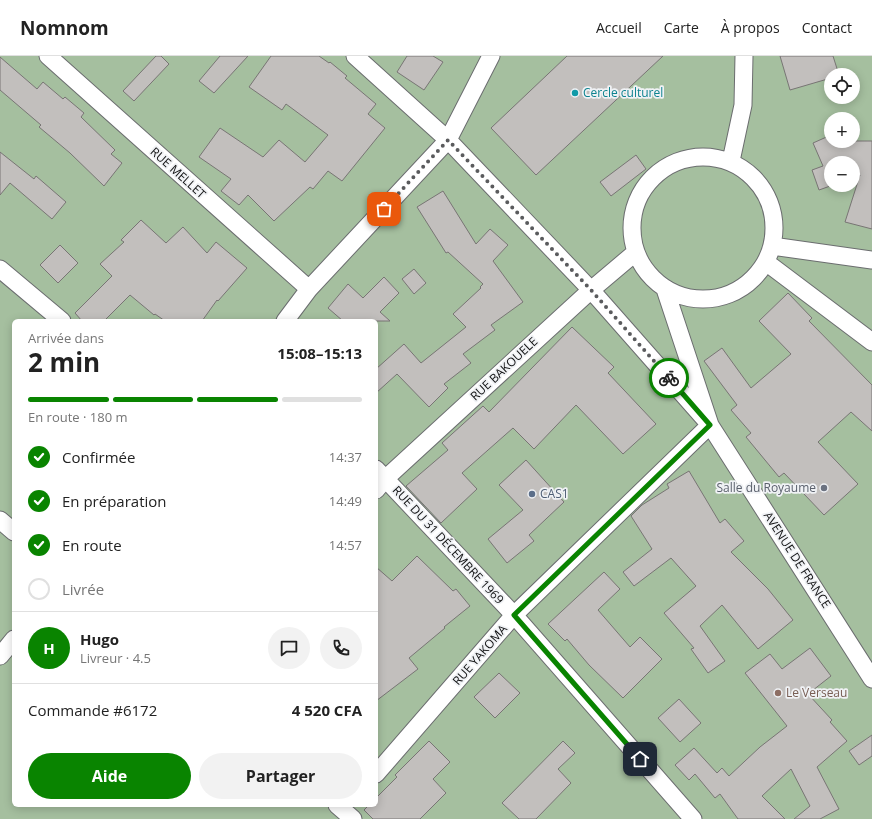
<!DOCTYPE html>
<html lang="fr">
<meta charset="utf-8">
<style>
:root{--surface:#fff;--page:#f2f2f2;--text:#222;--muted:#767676;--line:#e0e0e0;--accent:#098400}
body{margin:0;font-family:"Open Sans",sans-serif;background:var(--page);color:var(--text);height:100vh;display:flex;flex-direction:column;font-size:15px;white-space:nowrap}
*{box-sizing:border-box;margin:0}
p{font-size:13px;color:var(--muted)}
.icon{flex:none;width:22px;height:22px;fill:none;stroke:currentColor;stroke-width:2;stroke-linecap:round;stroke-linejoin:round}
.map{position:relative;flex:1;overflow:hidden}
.side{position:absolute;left:12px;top:263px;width:366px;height:488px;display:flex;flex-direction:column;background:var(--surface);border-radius:6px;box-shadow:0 2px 10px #0003}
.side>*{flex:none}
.fabs{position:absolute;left:824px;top:12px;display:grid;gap:8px}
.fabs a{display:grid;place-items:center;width:36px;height:36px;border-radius:50%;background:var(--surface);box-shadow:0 2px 10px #0003;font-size:20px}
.pin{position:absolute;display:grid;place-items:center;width:34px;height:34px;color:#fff;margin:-17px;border-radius:8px;box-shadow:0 2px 6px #0006}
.courier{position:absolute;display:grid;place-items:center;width:40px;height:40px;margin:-20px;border:3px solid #098400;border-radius:50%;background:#fff;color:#222;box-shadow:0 1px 5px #0007}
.summary em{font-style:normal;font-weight:700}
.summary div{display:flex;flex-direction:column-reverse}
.summary{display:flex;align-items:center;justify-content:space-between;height:68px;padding:0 16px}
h1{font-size:26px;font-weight:700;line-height:30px}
.bar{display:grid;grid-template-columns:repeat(4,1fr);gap:6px 4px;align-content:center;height:48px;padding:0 16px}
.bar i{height:5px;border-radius:3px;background:var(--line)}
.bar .active{background:var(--accent)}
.bar p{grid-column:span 4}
.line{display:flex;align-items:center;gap:10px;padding:0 16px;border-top:1px solid var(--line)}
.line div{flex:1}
.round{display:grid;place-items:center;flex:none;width:42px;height:42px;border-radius:21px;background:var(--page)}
ol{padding:0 16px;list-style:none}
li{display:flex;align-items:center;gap:12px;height:44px}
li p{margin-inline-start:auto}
li .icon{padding:4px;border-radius:50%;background:var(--accent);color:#fff;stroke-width:4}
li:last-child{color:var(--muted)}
li i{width:22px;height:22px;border:2px solid var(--line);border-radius:50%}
.primary-button{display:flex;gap:8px;margin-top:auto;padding:8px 16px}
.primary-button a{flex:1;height:46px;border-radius:24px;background:var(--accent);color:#fff;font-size:16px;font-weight:700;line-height:46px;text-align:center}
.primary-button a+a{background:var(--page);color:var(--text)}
header{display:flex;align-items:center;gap:24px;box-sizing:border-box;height:56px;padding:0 20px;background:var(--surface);border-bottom:1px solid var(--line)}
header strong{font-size:19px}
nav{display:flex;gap:22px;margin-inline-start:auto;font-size:14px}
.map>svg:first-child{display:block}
</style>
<header>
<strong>Nomnom</strong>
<nav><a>Accueil</a><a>Carte</a><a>À propos</a><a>Contact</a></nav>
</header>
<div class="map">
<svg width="872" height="763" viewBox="0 0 872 763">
<rect width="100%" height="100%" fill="#e3e5e8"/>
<path fill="#a5bf9f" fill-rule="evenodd" d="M0 0H872V763H0ZM831 19H853V41H831ZM831 63H853V85H831ZM831 107H853V129H831ZM14 265H376V749H14Z"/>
<path fill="#c2bfbd" stroke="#787574" d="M156 0H161L169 8 134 45 123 35Z
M220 0H248L214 37 199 25Z
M271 0H319L329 7 330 6 347 20 345 22 376 48 368 58 385 72 342 125 328 115 313 133 310 131 274 165 248 139 239 149 221 135 231 123 199 101 220 72 263 101 279 84 305 106 328 79 286 48 282 54 249 31Z
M407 0H433L443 6 424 34 397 16Z
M567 0H663L536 119 491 72Z
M780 0H833L839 19H831V22L790 34Z
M0 1 37 33 43 26 63 43 65 41 84 57 81 61 115 94 111 98 122 107 104 130 70 97 39 71 41 69 0 34Z
M831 79V85H872V173L845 166 860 119 853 122V107H831V129H833L819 134 812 114 823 110 813 87Z
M0 96 34 123 36 120 66 146 52 163 10 127 0 139Z
M636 99 646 113 611 140 600 126Z
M443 135 476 188 490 173 508 189 493 205 523 246 491 269 495 274 463 298 471 307 444 328 448 332 429 351 397 318 376 337V313L404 288 421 307 466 271 453 258 481 232 480 231 483 228 448 196 446 197 417 151Z
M141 164 166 187 183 171 207 197 216 186 247 212 218 245 217 244 202 265H165L155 258 154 259 130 239 104 265H82L75 257 112 220 100 208 124 186 121 184Z
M60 189 78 207 58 227 40 209Z
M414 213 426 227 414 238 402 223Z
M384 221 399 237 380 256 390 265H343L328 252 348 228 363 242Z
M788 237 812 262 809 265 872 329V375L851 356 818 386 858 428 824 459 784 417 779 421 746 381 751 377 731 354 737 349 704 305 722 292 751 332 791 298 759 265Z
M572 271 614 311 608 317 656 368 623 398 576 349 534 393 513 372 462 417 477 433 441 467 406 430 448 394 442 387 483 350 489 356Z
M526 404 564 446 529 479 534 485 507 507 488 483 523 454 499 429Z
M689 415 720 467 725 463 744 485 731 496 768 533 793 564 758 593 722 549 700 570 725 605 708 617 691 593 694 592 664 557 696 530 671 502 634 530 623 516 652 493 631 460 642 449 669 432 667 428Z
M417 500 453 535 456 533 470 550 444 571 445 572 409 602 418 613 376 645V511L392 525Z
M604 516 620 533 598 554 630 591 640 581 662 603 623 642 589 609 567 583 565 585 548 568Z
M810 592 831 620 808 638 832 664 830 666 847 685 817 711 839 753 820 763H794L810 750 791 713 762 740 785 763H738L720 738 715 742 695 718 689 724 675 709 694 692 717 717 722 712 729 720 760 691 787 670 745 617 770 598 782 613Z
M499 617 520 637 495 662 474 641Z
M679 643 701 667 680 686 658 662Z
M872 679V700L859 709 849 695Z
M429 685 450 706 433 723 446 737 420 763H373L364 754 369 749H376V742L397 721 395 719Z
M563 685 575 697 558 713 571 727 536 763H519L502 747Z"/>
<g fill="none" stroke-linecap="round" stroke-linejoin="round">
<g stroke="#6b6d6f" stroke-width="19">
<path id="minor" d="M48 0 309 233
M355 0 448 84 591 234 710 369 872 623
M632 172a71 71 0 1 1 142 0a71 71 0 1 1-142 0Z
M731 105 743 49 744 0
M772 190 872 204
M766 206 872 286
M0 213 62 265
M285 265 309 233 448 84 491 0
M376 413 514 559 693 763
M376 434 385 423 591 234 636 196
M0 464 14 476
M0 600 14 583
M376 718 514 559 710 369 665 233
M337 749 353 763"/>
</g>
<use href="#minor" stroke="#fff" stroke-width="17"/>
</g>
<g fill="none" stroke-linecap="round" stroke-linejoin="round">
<path stroke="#5a5b5d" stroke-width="4" stroke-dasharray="0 7.2" d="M384 153 448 84 591 234 669 322"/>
<path stroke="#098400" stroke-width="5" d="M640 703 514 559 710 369 669 322"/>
</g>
<circle fill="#0f9aa8" stroke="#f0f2f5" stroke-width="1.5" cx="575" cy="37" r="4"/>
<circle fill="#6b7280" stroke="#f0f2f5" stroke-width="1.5" cx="824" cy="432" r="4"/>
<circle fill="#5c6f8a" stroke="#f0f2f5" stroke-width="1.5" cx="532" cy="438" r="4"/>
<circle fill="#8d6e63" stroke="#f0f2f5" stroke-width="1.5" cx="778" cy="637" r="4"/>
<g text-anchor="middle" stroke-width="3.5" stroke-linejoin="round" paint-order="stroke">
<g font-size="12" fill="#0d838f" stroke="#f0f2f5" text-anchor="start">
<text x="583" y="41">Cercle culturel</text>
</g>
<g font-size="12" fill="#101112" stroke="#f0f2f5">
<text transform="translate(178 117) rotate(42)" y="4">RUE MELLET</text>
<text transform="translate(504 313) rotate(-43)" y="4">RUE BAKOUELE</text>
<text transform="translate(448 489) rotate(47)" y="4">RUE DU 31 DÉCEMBRE 1969</text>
<text transform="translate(797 504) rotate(57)" y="4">AVENUE DE FRANCE</text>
<text transform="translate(480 599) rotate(-49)" y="4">RUE YAKOMA</text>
</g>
<g font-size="12" fill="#5b616d" stroke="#f0f2f5" text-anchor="end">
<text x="816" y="436">Salle du Royaume</text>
</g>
<g font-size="12" fill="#4e5e75" stroke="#f0f2f5" text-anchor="start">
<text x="540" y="442">CAS1</text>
</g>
<g font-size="12" fill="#785e54" stroke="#f0f2f5" text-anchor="start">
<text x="786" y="641">Le Verseau</text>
</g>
</g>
</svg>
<div class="fabs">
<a><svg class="icon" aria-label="locate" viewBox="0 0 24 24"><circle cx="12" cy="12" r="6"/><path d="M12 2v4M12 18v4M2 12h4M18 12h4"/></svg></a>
<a>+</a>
<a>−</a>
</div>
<div class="pin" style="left:384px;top:153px;background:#ea580c"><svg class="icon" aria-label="bag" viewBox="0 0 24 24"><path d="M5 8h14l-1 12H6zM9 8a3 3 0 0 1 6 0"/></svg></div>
<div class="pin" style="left:640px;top:703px;background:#1f2937"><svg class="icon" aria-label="home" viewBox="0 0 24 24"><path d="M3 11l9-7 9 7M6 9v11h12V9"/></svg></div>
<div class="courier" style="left:669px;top:322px"><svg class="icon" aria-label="bike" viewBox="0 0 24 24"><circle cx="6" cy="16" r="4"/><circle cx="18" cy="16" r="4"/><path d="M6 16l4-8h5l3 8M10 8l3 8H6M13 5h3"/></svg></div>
<section class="side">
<div class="summary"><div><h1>2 min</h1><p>Arrivée dans</p></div><em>15:08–15:13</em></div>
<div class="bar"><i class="active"></i><i class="active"></i><i class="active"></i><i></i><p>En route · 180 m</p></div>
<ol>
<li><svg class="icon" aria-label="check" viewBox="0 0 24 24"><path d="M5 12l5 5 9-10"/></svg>Confirmée<p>14:37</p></li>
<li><svg class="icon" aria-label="check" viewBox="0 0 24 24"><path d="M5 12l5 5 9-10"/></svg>En préparation<p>14:49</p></li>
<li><svg class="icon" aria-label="check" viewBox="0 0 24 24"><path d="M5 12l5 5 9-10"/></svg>En route<p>14:57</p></li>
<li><i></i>Livrée</li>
</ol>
<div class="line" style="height:72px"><b class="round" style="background:var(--accent);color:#fff">H</b><div><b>Hugo</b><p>Livreur · 4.5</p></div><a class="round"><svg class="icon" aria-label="chat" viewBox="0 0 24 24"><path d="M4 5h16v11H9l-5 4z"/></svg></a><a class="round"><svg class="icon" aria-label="phone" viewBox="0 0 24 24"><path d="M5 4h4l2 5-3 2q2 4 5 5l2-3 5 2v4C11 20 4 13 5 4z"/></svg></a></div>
<div class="line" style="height:52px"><div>Commande #6172</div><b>4 520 CFA</b></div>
<div class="primary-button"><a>Aide</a><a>Partager</a></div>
</section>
</div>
